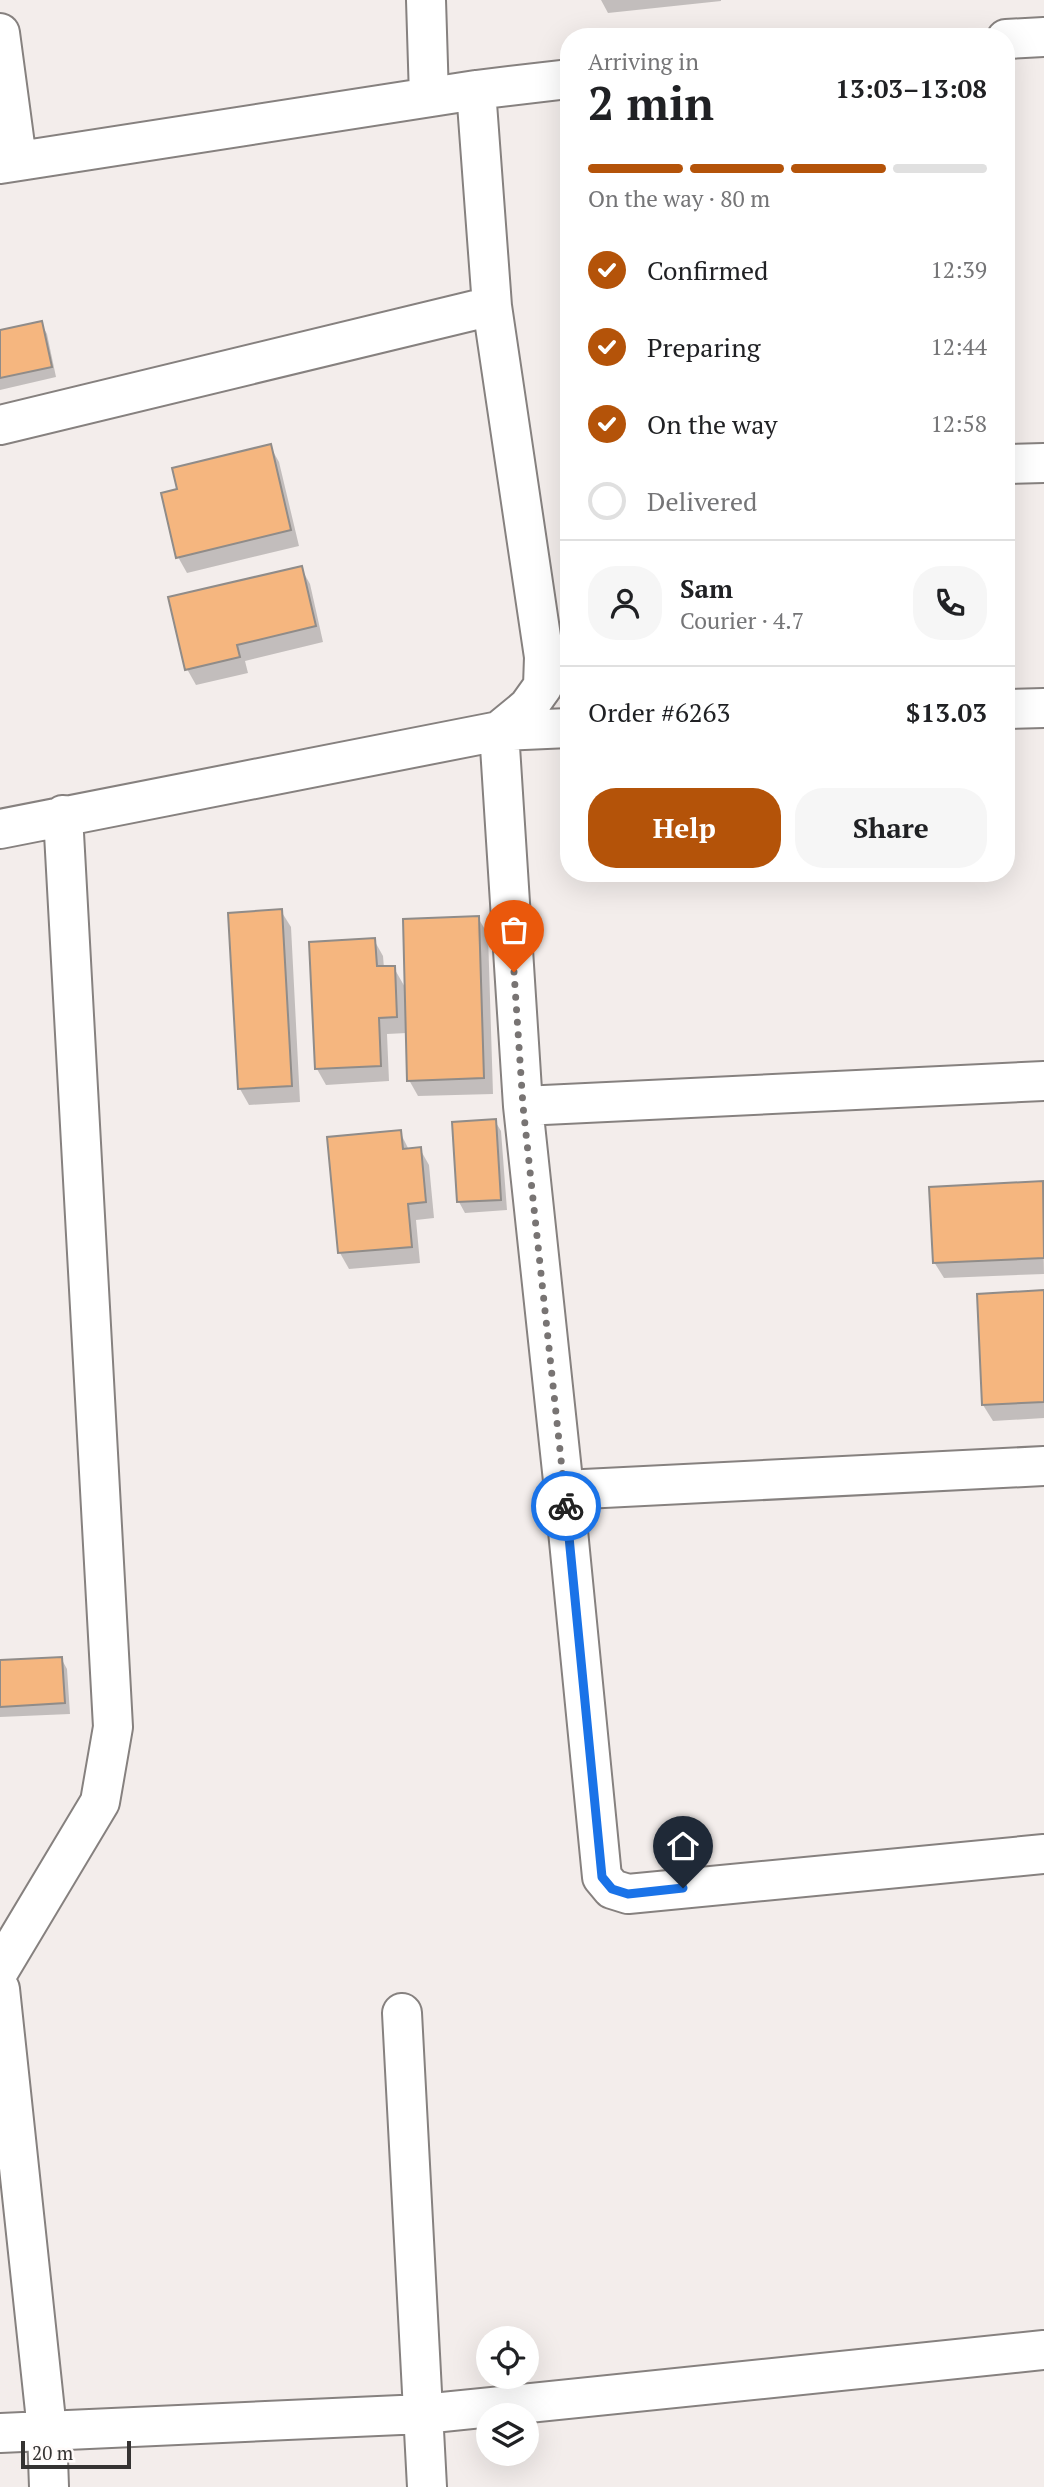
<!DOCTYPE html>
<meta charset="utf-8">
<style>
:root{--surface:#fff;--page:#f6f6f6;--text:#202124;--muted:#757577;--line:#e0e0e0;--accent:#b45309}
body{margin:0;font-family:"PT Serif",serif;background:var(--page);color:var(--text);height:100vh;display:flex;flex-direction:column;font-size:26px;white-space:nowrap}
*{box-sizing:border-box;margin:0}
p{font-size:23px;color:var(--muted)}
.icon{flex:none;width:38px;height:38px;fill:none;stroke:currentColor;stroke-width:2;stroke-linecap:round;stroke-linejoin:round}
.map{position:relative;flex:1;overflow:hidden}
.panel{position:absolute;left:560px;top:28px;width:455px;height:854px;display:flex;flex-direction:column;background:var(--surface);border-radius:28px;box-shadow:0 7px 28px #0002}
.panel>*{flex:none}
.fabs{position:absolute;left:476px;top:2326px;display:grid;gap:14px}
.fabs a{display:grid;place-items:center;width:63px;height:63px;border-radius:50%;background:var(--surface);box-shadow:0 7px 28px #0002;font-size:35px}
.scale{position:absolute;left:21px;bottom:18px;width:110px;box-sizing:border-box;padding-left:7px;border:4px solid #353332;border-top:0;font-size:19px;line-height:24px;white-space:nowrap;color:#353332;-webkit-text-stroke:5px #fffbfa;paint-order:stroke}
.pin{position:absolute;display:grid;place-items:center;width:60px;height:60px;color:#fff;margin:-72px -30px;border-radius:50% 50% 50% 0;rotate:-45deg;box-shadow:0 0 7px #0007}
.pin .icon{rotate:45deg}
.courier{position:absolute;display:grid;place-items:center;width:70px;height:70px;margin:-35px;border:5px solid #1a73e8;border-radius:50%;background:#fff;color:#222;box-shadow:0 2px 9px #0007}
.summary em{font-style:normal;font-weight:600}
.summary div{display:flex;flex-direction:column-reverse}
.summary{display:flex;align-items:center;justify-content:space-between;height:119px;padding:0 28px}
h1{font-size:46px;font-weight:600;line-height:52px}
.bar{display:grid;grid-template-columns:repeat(4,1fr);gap:10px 7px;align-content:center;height:84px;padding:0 28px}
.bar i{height:9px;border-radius:5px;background:var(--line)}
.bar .on{background:var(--accent)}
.bar p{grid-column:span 4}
.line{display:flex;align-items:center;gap:18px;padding:0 28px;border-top:2px solid var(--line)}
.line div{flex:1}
.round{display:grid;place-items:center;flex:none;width:74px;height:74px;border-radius:28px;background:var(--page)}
ol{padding:0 28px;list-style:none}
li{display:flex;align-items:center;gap:21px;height:77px}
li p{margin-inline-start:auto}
li .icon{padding:7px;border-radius:50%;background:var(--accent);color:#fff;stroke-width:4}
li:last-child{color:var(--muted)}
li i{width:38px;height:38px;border:4px solid var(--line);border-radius:50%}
.button{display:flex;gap:14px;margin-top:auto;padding:14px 28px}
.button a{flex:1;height:80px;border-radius:28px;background:var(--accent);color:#fff;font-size:28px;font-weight:600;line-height:80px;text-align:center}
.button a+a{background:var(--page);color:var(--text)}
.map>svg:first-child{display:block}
</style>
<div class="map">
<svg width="1044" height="2487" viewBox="0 0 1044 2487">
<rect width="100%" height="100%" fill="#f3edeb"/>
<path fill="#0003" d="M601 0H721V1L608 13Z
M41 323 47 334 56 377 0 390V332Z
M270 446 279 462 299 546 187 573 178 557 179 491Z
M301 568 310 584 323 642 245 661 248 673 196 685 187 669Z
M281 911 291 927 300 1102 249 1105 240 1089Z
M478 918 488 934 493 1094 418 1096 409 1080 407 1033 387 1034 389 1081 326 1085 317 1069 374 940 383 956 384 968H394L406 989Z
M495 1121 501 1131 507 1210 465 1213 459 1202 454 1124Z
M400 1132 409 1150 420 1149 429 1165 434 1218 416 1220 420 1263 349 1269 340 1253Z
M1042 1183 1044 1274 944 1278 934 1262Z
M1044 1292V1418L993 1421 983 1405Z
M61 1658 67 1669 70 1714 0 1717V1662Z"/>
<path fill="#f5b67f" stroke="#908c89" stroke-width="2" d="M42 321 52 367 0 378V330Z
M271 444 291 530 176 558 161 493 177 489 172 468Z
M302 566 316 626 237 645 240 657 185 670 168 597Z
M282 909 292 1086 238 1089 228 913Z
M479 916 484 1078 407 1081 403 919Z
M375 938 377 966H395L397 1017 379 1018 381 1066 315 1069 309 942Z
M496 1119 501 1200 457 1202 452 1122Z
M401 1130 403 1149 421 1147 426 1202 408 1204 412 1247 338 1253 327 1137Z
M1043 1181 1044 1258 933 1263 929 1187Z
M1044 1290V1402L982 1405 977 1294Z
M62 1657 65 1703 0 1707V1660Z"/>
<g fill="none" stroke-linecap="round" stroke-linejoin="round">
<g stroke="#86817f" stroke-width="42">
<path id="minor" d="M426 0 429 97
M0 33 17 160
M1006 39 1044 37
M476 90 492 306 544 657 543 686 528 707 499 731 523 1106 564 1490 602 1877 612 1889 628 1894 1044 1854
M0 164 476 90 569 79
M0 425 492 306
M1006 464 1044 463
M1006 709 1044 708
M0 829 499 731 569 728
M523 1106 1044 1081
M564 1490 1044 1466
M0 1969 100 1802 113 1727 63 815
M0 1989 47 2430 49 2487
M402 2013 427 2487
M0 2433 423 2414 1044 2350"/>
</g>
<use href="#minor" stroke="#fff" stroke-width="38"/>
</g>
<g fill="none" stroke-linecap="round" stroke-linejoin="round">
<path stroke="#787473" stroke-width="7" stroke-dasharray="0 12.6" d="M514 972 523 1106 566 1506"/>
<path stroke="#1a73e8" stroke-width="9" d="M566 1506 602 1877 612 1889 628 1894 683 1888"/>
</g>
</svg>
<div class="fabs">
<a><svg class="icon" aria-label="locate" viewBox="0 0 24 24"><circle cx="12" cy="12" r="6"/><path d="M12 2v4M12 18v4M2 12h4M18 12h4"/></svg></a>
<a><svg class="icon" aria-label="layers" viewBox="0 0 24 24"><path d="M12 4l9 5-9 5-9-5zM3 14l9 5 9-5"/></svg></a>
</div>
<div class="scale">20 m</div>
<div class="pin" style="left:514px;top:972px;background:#ea580c"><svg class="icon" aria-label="bag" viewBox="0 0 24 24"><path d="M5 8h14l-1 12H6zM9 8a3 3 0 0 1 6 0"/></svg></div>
<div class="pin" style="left:683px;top:1888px;background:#1f2937"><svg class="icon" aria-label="home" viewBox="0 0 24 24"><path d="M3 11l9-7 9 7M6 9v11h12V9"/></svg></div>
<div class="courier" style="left:566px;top:1506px"><svg class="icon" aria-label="bike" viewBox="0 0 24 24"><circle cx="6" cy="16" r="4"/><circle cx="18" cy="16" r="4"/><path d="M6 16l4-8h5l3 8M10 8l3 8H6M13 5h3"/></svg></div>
<section class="panel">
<div class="summary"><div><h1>2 min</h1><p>Arriving in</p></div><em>13:03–13:08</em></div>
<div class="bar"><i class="on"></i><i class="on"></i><i class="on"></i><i></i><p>On the way · 80 m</p></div>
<ol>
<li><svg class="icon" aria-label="check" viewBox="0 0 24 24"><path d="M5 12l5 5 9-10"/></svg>Confirmed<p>12:39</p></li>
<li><svg class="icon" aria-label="check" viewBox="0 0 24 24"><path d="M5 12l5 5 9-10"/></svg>Preparing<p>12:44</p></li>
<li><svg class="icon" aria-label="check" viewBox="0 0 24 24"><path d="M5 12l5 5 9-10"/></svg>On the way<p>12:58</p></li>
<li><i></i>Delivered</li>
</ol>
<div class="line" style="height:126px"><a class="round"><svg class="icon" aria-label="person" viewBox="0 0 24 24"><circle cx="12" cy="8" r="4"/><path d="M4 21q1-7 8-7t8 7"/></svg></a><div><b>Sam</b><p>Courier · 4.7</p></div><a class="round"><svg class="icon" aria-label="phone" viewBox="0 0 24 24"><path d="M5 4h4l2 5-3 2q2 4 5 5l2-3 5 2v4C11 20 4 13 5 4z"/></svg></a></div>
<div class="line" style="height:91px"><div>Order #6263</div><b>$13.03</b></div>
<div class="button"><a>Help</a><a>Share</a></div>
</section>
</div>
